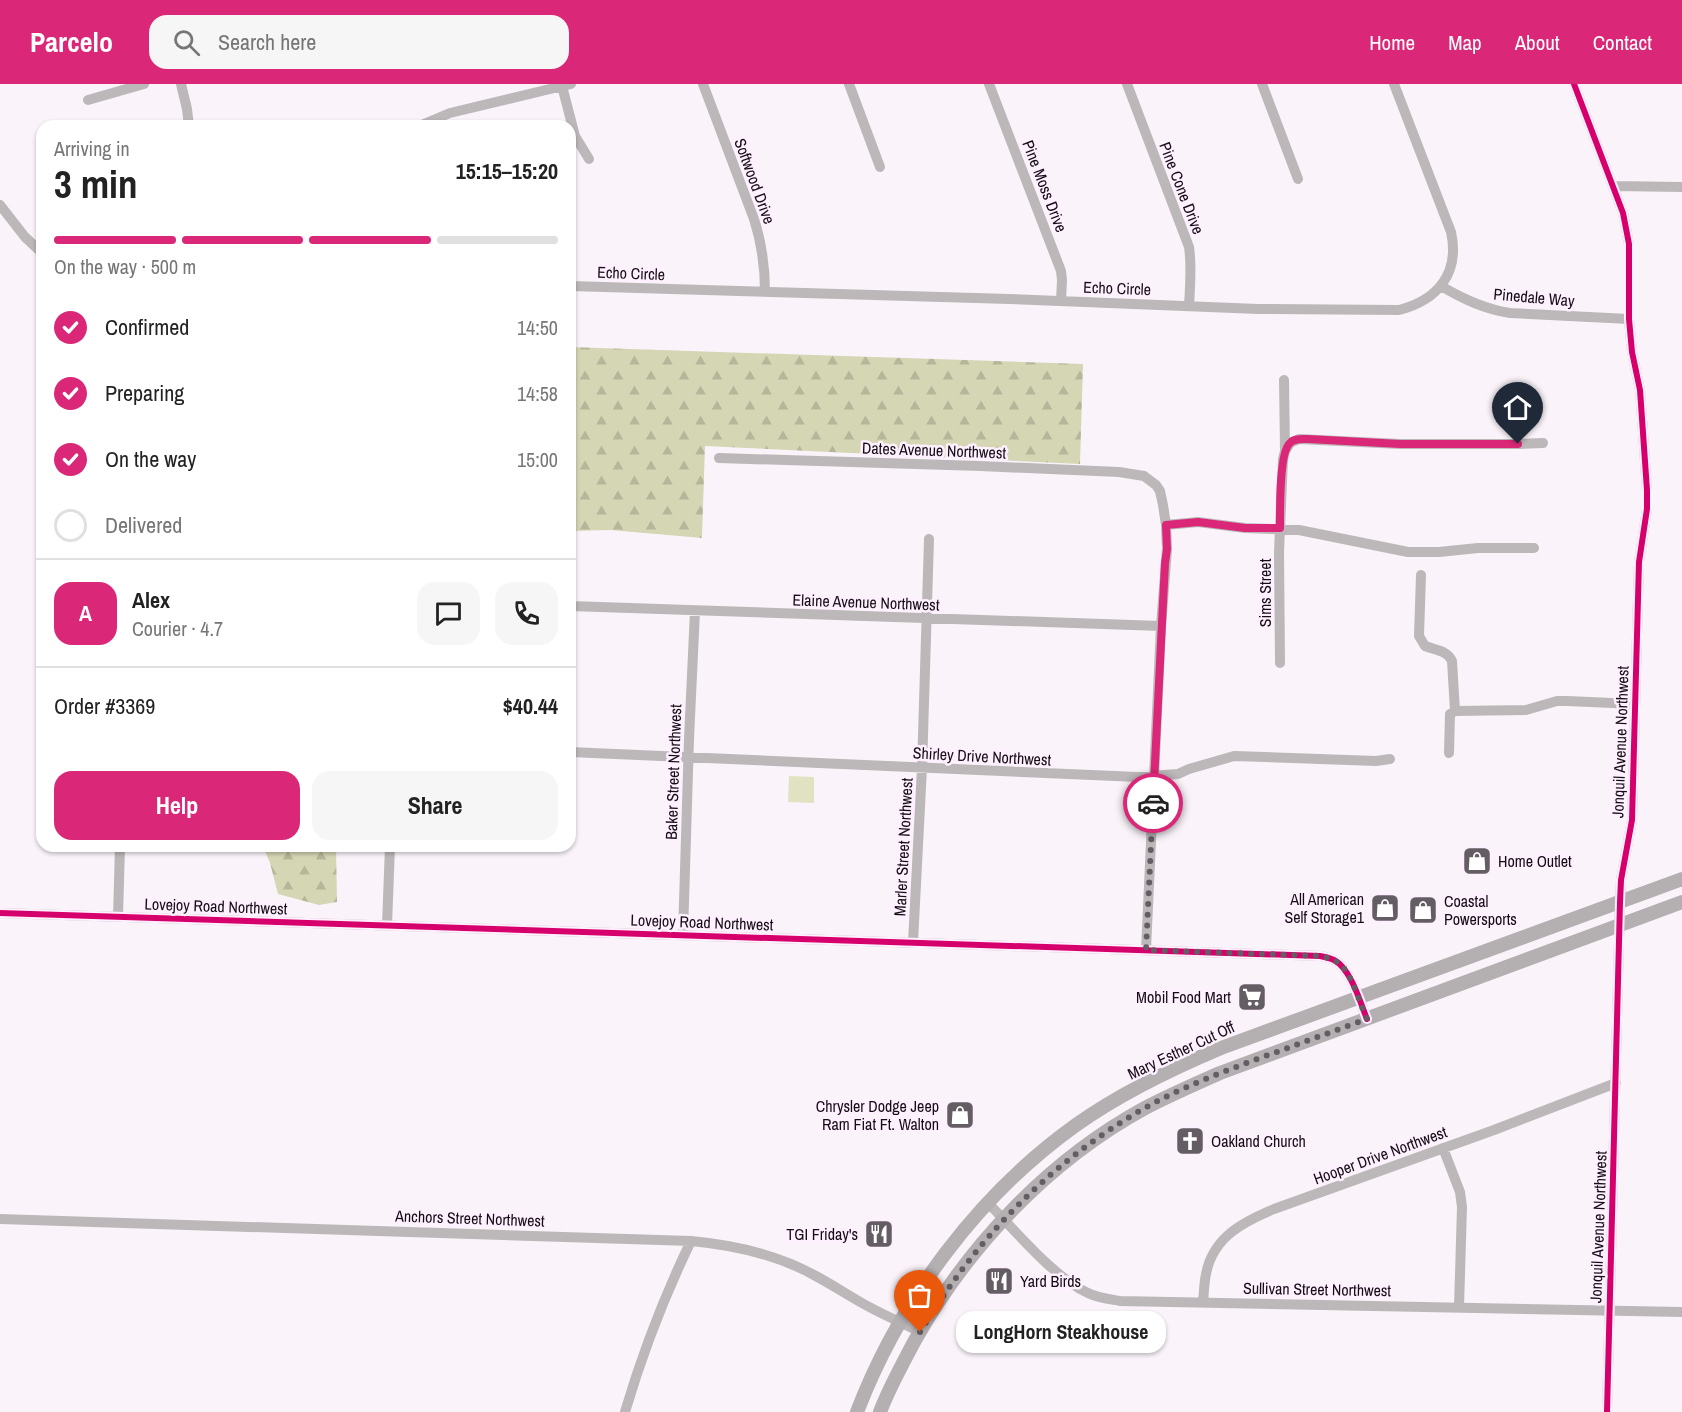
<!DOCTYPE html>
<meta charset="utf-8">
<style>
:root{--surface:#fff;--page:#f6f6f6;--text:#222;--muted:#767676;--line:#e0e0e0;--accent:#db2777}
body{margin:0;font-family:"Archivo Narrow",sans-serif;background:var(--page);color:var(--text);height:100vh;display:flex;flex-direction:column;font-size:22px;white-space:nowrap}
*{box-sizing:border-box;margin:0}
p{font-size:20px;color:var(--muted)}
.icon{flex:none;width:33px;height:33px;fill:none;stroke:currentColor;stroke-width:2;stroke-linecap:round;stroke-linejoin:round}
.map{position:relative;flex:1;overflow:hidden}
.side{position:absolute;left:36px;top:36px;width:540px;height:732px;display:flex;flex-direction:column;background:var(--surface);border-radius:18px;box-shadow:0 2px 4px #0004}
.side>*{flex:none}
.pin{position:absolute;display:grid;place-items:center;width:51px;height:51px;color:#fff;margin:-62px -26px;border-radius:50% 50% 50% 0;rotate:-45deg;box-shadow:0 0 6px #0007}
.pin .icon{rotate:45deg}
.courier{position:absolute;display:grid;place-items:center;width:60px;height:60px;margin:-30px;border:4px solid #db2777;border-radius:50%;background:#fff;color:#222;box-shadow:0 2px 8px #0007}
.bubble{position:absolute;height:42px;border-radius:18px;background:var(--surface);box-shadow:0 2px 4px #0004;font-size:20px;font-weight:800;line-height:42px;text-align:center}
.overview em{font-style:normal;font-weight:800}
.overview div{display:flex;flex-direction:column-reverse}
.overview{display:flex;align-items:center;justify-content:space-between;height:102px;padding:0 18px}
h1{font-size:39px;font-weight:800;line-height:45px}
.bar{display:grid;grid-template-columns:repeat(4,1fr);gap:9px 6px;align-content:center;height:72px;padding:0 18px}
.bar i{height:8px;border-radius:4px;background:var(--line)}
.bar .current{background:var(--accent)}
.bar p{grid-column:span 4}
.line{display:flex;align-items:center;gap:15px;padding:0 18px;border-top:2px solid var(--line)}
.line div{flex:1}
.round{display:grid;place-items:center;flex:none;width:63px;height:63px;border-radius:18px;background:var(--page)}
ol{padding:0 18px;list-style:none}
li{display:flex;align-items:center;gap:18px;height:66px}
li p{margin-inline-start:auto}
li .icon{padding:6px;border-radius:50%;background:var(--accent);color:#fff;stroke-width:4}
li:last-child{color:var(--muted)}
li i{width:33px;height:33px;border:3px solid var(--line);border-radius:50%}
.button{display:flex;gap:12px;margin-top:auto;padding:12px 18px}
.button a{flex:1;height:69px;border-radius:18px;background:var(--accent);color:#fff;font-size:24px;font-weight:800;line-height:69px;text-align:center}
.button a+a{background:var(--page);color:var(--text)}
header{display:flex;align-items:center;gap:36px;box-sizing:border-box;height:84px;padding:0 30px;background:var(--accent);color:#fff}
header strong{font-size:28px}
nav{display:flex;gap:33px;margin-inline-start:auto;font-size:21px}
.search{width:420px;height:54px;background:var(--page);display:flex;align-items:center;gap:15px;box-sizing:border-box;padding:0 21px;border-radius:18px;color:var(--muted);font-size:22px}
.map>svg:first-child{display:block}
</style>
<header>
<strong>Parcelo</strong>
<div class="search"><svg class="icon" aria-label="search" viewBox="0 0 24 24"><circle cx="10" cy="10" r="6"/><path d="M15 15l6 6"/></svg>Search here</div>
<nav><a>Home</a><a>Map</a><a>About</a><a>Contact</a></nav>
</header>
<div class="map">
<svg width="1682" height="1328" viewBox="0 0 1682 1328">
<defs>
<pattern id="forest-firs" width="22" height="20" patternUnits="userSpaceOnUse" patternTransform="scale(1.5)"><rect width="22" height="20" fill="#d4d6b4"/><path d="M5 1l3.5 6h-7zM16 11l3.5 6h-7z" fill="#b5b69a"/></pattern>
</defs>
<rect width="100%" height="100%" fill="#faf4fa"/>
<path fill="url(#forest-firs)" d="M570 263 1083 280 1080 380 705 362 702 454 610 446 570 447Z
M263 762H336L337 818 319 821 278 810 270 779Z"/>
<path fill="#e0e2c1" d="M789 692 814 693V719L788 718Z"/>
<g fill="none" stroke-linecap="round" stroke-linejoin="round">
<path stroke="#bcb8b9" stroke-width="10" d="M181 0 187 25 189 42
M703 0 754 135C762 160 765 182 765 208
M849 0 880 83
M989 0 1061 187 1062 196 1061 217
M1127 0 1189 163C1192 183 1190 203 1189 222
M1262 0 1298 95
M1574 0 1623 129 1629 160V235L1632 268 1640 306 1647 406V425L1639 478 1632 736 1621 796 1620 818 1607 1328
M562 2 575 52 589 75
M88 16 144 0
M419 42 450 29 571 0
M1613 102 1682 103
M0 121 25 153 42 169
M570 202 1009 215 1258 225 1399 226C1438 216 1460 189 1451 148L1394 0
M1441 202C1463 215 1484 225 1510 229L1629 235
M1285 367 1290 359 1299 355 1400 360H1518L1543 359
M719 374 980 382 1119 388 1144 392 1156 401 1160 407 1163 421 1166 441 1167 465 1161 542 1146 866
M1166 441 1198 438 1245 444 1299 446 1408 468H1439L1478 464H1534
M1421 491 1419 552 1425 562C1435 566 1447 566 1452 577L1455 627
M570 522 1161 542
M1280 579 1279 468 1283 375 1285 367 1284 296
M570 668 1138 693 1178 690 1189 685 1234 672 1376 677 1390 675
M1449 669 1450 630 1455 627 1526 626 1557 617H1567L1635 620
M0 829 1320 872C1325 873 1330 874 1334 876 1351 885 1360 918 1367 935
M118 833 120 762
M387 841 390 762
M683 851 689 655 695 527
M913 858 922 684 929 455
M1443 1064 1460 1108 1462 1123 1459 1223
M988 1119C1015 1146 1054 1194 1088 1209 1098 1214 1109 1215 1120 1217L1682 1228
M0 1135 691 1157C734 1161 776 1170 814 1191 831 1200 846 1210 862 1219 881 1230 901 1238 920 1248
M1203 1218C1204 1209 1204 1199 1206 1190 1213 1153 1243 1138 1274 1125L1494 1046 1616 999
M625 1328C643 1267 663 1215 691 1157"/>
<path stroke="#b4afb1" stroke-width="14" d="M857 1328C900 1216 978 1111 1076 1041 1121 1009 1171 985 1221 964L1682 795
M880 1328C889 1304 902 1281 914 1258 968 1162 1048 1077 1145 1024 1170 1011 1195 1000 1220 989L1682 818"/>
<g stroke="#fef0fe" stroke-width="10">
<path id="cycleway" d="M1574 0 1623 129 1629 160V235L1632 268 1640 306 1647 406V425L1639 478 1632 736 1621 796 1620 818 1607 1328
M0 829 1320 872C1325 873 1330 874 1334 876 1351 885 1360 918 1367 935"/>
</g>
<use href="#cycleway" stroke="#d6006c" stroke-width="6"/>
</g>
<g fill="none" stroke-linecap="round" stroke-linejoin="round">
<path stroke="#645e64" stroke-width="6" stroke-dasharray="0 10.8" d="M920 1248C977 1154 1047 1081 1143 1025 1180 1004 1220 989 1260 974 1296 961 1331 948 1367 935 1360 920 1353 894 1342 882 1336 875 1328 874 1320 872L1146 866 1153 719"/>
<path stroke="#db2777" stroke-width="8" d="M1153 719 1165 479 1167 465 1166 441 1198 438 1245 444H1280C1280 428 1279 368 1290 359 1294 354 1302 355 1308 355L1400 360H1518"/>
</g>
<defs>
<g id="shop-square" transform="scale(1.5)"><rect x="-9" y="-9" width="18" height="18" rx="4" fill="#645e64" stroke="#fef0fe"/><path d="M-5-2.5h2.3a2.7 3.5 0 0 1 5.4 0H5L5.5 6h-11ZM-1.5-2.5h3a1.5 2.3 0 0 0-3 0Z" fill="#fff"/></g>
<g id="supermarket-square" transform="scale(1.5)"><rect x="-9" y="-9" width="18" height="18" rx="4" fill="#645e64" stroke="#fef0fe"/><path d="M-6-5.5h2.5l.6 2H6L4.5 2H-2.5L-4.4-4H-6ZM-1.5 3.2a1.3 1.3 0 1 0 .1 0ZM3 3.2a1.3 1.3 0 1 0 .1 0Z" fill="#fff"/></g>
<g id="church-square" transform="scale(1.5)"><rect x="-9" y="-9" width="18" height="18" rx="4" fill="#645e64" stroke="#fef0fe"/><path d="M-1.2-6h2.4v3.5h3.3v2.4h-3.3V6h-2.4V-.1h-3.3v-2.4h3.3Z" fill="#fff"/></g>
<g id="restaurant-square" transform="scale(1.5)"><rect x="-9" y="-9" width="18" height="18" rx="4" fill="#645e64" stroke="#fef0fe"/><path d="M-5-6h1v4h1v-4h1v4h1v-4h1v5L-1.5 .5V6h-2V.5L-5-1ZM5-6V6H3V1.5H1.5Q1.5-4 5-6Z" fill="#fff"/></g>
</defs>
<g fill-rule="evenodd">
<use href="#shop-square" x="1477" y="777"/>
<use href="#shop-square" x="1385" y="824"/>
<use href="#shop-square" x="1423" y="826"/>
<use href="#supermarket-square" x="1252" y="913"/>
<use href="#shop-square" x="960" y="1031"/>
<use href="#church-square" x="1190" y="1057"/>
<use href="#restaurant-square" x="879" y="1150"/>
<use href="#restaurant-square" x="999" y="1197"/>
</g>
<g text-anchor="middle" stroke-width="5" stroke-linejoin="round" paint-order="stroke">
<g font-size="16" fill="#140e14" stroke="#fef0fe">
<text transform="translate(755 97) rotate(70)" y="6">Softwood Drive</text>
<text transform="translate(1045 102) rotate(69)" y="6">Pine Moss Drive</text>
<text transform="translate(1182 104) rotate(69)" y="6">Pine Cone Drive</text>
<text transform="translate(631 189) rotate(2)" y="6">Echo Circle</text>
<text transform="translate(1117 204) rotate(2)" y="6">Echo Circle</text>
<text transform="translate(1534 213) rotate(5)" y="6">Pinedale Way</text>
<text transform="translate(934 366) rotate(2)" y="6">Dates Avenue Northwest</text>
<text transform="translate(1265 509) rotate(-90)" y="6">Sims Street</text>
<text transform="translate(866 518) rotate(2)" y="6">Elaine Avenue Northwest</text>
<text transform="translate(1620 658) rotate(-88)" y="6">Jonquil Avenue Northwest</text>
<text transform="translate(982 672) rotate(3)" y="6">Shirley Drive Northwest</text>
<text transform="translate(673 688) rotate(-88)" y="6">Baker Street Northwest</text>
<text transform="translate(903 763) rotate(-87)" y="6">Marler Street Northwest</text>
<text transform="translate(216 822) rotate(2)" y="6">Lovejoy Road Northwest</text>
<text transform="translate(702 838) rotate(2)" y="6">Lovejoy Road Northwest</text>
<text transform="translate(1181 966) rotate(-25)" y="6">Mary Esther Cut Off</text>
<text transform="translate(1380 1071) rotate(-20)" y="6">Hooper Drive Northwest</text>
<text transform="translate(470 1134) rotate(2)" y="6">Anchors Street Northwest</text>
<text transform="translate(1598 1143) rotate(-88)" y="6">Jonquil Avenue Northwest</text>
<text transform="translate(1317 1205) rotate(1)" y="6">Sullivan Street Northwest</text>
</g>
<g font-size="16" fill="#140e14" stroke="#fef0fe" text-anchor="start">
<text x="1498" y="783">Home Outlet</text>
<text x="1364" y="821" text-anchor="end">All American<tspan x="1364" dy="18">Self Storage1</tspan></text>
<text x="1444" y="823">Coastal<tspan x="1444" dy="18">Powersports</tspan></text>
<text x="1231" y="919" text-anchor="end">Mobil Food Mart</text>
<text x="939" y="1028" text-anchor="end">Chrysler Dodge Jeep<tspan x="939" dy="18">Ram Fiat Ft. Walton</tspan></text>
<text x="1211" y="1063">Oakland Church</text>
<text x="858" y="1156" text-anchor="end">TGI Friday's</text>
<text x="1020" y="1203">Yard Birds</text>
</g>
</g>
</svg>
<div class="pin" style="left:920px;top:1248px;background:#ea580c"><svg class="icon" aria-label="bag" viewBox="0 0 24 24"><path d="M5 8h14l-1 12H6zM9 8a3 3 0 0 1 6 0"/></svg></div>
<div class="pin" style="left:1518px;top:360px;background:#1f2937"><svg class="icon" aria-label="home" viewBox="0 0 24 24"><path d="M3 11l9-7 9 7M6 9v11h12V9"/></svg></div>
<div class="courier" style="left:1153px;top:719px"><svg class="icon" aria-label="car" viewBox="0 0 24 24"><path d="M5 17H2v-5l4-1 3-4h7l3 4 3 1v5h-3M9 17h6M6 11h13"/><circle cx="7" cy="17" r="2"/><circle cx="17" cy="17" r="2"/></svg></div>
<div class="bubble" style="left:956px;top:1227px;width:210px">LongHorn Steakhouse</div>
<section class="side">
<div class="overview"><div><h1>3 min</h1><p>Arriving in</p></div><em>15:15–15:20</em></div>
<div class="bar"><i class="current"></i><i class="current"></i><i class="current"></i><i></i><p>On the way · 500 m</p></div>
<ol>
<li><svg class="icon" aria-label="check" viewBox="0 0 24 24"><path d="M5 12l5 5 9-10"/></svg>Confirmed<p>14:50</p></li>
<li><svg class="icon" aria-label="check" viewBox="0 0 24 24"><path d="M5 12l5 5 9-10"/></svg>Preparing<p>14:58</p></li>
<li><svg class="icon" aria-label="check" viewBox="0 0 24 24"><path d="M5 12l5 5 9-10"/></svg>On the way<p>15:00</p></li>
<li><i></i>Delivered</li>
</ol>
<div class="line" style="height:108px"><b class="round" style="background:var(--accent);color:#fff">A</b><div><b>Alex</b><p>Courier · 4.7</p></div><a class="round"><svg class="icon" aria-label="chat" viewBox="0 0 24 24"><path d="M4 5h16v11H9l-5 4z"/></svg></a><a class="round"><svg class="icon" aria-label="phone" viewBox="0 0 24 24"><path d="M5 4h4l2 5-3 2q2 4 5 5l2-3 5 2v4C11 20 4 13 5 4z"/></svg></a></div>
<div class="line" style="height:78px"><div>Order #3369</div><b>$40.44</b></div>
<div class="button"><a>Help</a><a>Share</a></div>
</section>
</div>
